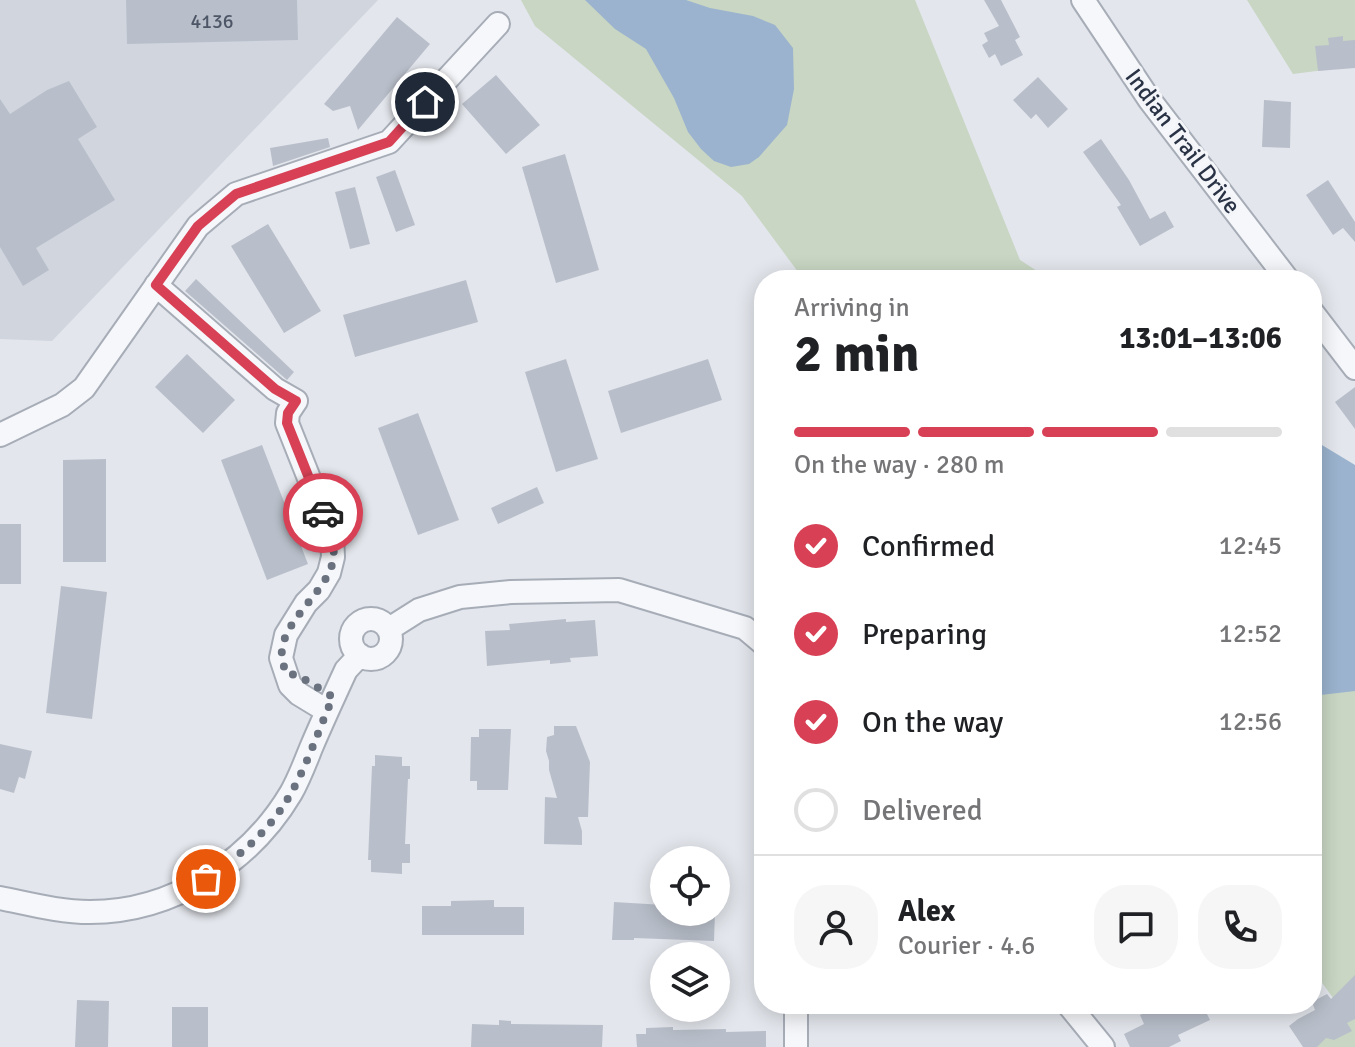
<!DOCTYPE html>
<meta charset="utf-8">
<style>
:root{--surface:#fff;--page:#f6f6f6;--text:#202124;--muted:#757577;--line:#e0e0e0;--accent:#d84055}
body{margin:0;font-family:Signika,sans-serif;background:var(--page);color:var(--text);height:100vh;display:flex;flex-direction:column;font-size:30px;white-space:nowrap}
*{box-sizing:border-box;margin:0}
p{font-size:26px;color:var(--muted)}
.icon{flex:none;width:44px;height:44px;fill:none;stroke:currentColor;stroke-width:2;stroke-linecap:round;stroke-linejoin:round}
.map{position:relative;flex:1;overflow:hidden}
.panel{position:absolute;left:754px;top:270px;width:568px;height:744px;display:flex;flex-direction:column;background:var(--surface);border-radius:32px;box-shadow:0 4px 20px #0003}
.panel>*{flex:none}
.fabs{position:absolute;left:650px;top:846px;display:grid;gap:16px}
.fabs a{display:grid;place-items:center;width:80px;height:80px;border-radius:50%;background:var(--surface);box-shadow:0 4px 20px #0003;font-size:40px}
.pin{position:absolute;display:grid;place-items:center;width:68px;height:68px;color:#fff;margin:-34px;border:4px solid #fff;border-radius:50%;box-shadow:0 2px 8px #0007}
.courier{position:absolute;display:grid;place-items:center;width:80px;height:80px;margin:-40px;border:6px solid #d84055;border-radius:50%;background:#fff;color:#222;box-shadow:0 2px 10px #0007}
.head em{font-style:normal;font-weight:700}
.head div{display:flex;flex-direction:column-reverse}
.head{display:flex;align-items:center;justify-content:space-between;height:136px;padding:0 40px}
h1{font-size:52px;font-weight:700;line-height:60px}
.bar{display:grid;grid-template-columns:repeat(4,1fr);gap:12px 8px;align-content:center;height:96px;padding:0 40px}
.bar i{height:10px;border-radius:6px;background:var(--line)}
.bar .current{background:var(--accent)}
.bar p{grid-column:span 4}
.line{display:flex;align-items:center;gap:20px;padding:0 40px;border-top:2px solid var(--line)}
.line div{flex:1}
.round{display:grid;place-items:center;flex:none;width:84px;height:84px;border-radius:32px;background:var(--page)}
ol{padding:0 40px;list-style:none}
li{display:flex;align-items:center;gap:24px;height:88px}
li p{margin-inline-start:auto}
li .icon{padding:8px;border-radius:50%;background:var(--accent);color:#fff;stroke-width:4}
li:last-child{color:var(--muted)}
li i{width:44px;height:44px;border:4px solid var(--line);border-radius:50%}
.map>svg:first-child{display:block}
</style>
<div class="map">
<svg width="1355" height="1047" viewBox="0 0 1355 1047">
<rect width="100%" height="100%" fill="#e3e6ec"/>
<path fill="#d0d5de" d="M0 0H378L52 341 0 339Z"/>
<path fill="#c8d6c3" d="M521 0H915L1020 260 1051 280H804L742 196 535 26Z
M1247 0H1355V66L1293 74Z
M1312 444 1355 471V1047H1315L1347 1017 1312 969Z"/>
<path fill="#9bb3ce" d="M585 0H686L710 8 753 16 775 25 793 48 794 89 787 125 759 157 749 164 731 167 714 161 701 149 688 132 674 98 646 49 615 29Z
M1312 439 1355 465V691L1312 696Z"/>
<path fill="#b9bfca" d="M126 0H297L298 40 127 44Z
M984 0H1001L1020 37 1015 40 1023 55 1001 66 995 54 989 58 982 45 988 41 984 33 999 26Z
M397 17 430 44 358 130 350 106 333 111 324 104Z
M1343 36V41L1355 40V68L1318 71 1315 46 1329 45 1328 38Z
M496 75 540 125 506 154 462 104Z
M1038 77 1068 109 1048 128 1036 114 1031 119 1013 100Z
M69 81 97 127 78 139 115 200 36 248 49 270 23 286 0 247V99L10 114 47 90Z
M1264 100 1291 102 1290 148 1262 147Z
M328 138 330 147 273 166 270 148Z
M1101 139 1129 180 1150 219 1165 211 1174 227 1140 246 1117 207 1121 205 1083 152Z
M565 154 599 270 556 283 522 167Z
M395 170 415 225 396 232 376 177Z
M1328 180 1355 222V242L1343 228 1333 235 1306 195Z
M355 187 370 244 350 249 335 192Z
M268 224 321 311 284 333 231 246Z
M196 279 294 372 287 380 185 291Z
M466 280 478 322 355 357 343 315Z
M187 354 235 400 203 433 155 387Z
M566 359 598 459 556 472 525 372Z
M708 359 722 400 621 433 608 391Z
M1355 387V429L1335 402Z
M418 413 459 520 418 535 378 428Z
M262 445 308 564 267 580 221 460Z
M106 459V562H63V460Z
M537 487 544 503 498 524 491 508Z
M0 524H21V584H0Z
M61 586 107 592 92 719 46 713Z
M566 619V622L595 620 598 656 570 658 571 662 550 664V660L487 666 485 631 510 630 509 624Z
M554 726H576L590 762 588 817H578L582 831V845L544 844 545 797 557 798 549 770V761L546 751 547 737 554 735Z
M479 729H511L508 790H477V781H470L471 737H479Z
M0 744 32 751 25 779 19 777 14 793 0 789Z
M375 755 402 757V766H410V779H408L405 844H410V863H402V874L371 872V860H368L372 766H375Z
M494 900V907H524V935H422V906H451V901Z
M614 902 664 905V912H715L714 941 634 938V940H612Z
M1355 975V1019L1347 1023 1352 1031 1334 1040 1326 1038 1317 1047H1303L1289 1026 1298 1019 1315 1010 1312 1002 1327 994 1331 999Z
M77 1000 109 1001 108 1047H75Z
M1164 1004H1202L1210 1020 1178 1035 1181 1041 1169 1047H1130L1124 1034 1144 1024 1140 1015Z
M172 1007H208V1047H172Z
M499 1020 511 1021V1024L603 1025 602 1047H471L472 1024 499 1025Z
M673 1027V1030L726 1029V1032L766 1031V1047H637L636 1034H646V1028Z"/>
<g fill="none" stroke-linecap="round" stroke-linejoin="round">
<g stroke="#a7adb7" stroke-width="26">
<path id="minor" d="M1083 0 1149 99 1288 280
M156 285 275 389 296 401 288 413 287 423 332 536 333 557 329 573 319 590 306 603 286 635 281 658 290 685 299 694 327 711
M1312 312 1355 368
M0 435 62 405 84 388 198 226 236 194 389 142 498 24
M351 639a20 20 0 1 1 40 0a20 20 0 1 1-40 0Z
M389 629 419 610 460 597 511 592 619 590 745 628 764 644
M0 898C30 904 60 912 90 912 173 912 250 862 291 793 299 779 305 763 311 748 322 722 334 696 346 670L360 655
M1068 1004 1103 1047
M796 1047V1004"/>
</g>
<use href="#minor" stroke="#f6f7fa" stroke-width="22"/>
</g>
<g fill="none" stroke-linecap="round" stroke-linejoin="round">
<path stroke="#6a727f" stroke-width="8" stroke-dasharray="0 14.4" d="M206 879C229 863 250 847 268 826 300 790 314 740 333 697L296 674 288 675C262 632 325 599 333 561 336 543 329 528 323 513"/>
<path stroke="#d84055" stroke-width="10" d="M323 513 287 423 288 413 296 401 275 389 156 285 198 226 236 194 389 142 425 102"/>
</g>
<g text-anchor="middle" stroke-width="6" stroke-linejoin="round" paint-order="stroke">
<g font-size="20" fill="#4d5666">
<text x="212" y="28">4136</text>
</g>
<g font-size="24" fill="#293345" stroke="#f3f5f9">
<text transform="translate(1183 141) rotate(53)" y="8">Indian Trail Drive</text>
</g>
</g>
</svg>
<div class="fabs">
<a><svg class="icon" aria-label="locate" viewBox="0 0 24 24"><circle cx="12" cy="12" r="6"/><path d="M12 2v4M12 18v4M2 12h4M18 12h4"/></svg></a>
<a><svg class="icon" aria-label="layers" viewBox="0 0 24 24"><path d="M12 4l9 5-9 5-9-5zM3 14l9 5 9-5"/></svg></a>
</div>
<div class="pin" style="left:206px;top:879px;background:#ea580c"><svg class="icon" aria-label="bag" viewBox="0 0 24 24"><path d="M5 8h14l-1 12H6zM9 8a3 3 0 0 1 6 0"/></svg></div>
<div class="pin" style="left:425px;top:102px;background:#1f2937"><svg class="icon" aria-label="home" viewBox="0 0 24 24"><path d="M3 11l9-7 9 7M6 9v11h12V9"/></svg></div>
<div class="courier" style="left:323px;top:513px"><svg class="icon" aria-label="car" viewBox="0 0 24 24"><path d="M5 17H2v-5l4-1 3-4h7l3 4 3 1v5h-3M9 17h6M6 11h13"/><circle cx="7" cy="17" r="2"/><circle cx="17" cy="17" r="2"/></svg></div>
<section class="panel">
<div class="head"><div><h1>2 min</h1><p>Arriving in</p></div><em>13:01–13:06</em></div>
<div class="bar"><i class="current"></i><i class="current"></i><i class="current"></i><i></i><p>On the way · 280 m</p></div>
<ol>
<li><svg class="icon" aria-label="check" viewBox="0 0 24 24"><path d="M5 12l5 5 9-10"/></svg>Confirmed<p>12:45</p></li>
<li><svg class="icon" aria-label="check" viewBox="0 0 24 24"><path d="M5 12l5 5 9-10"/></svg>Preparing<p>12:52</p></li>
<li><svg class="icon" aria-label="check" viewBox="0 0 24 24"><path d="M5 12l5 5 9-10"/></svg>On the way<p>12:56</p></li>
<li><i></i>Delivered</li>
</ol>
<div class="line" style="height:144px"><a class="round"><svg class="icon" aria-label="person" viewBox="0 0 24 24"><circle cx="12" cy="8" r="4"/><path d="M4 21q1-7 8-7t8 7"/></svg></a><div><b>Alex</b><p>Courier · 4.6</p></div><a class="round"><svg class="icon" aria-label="chat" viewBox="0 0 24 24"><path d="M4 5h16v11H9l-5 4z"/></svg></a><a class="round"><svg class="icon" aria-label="phone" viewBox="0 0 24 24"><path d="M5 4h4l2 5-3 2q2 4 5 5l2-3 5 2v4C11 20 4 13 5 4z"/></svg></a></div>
</section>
</div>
